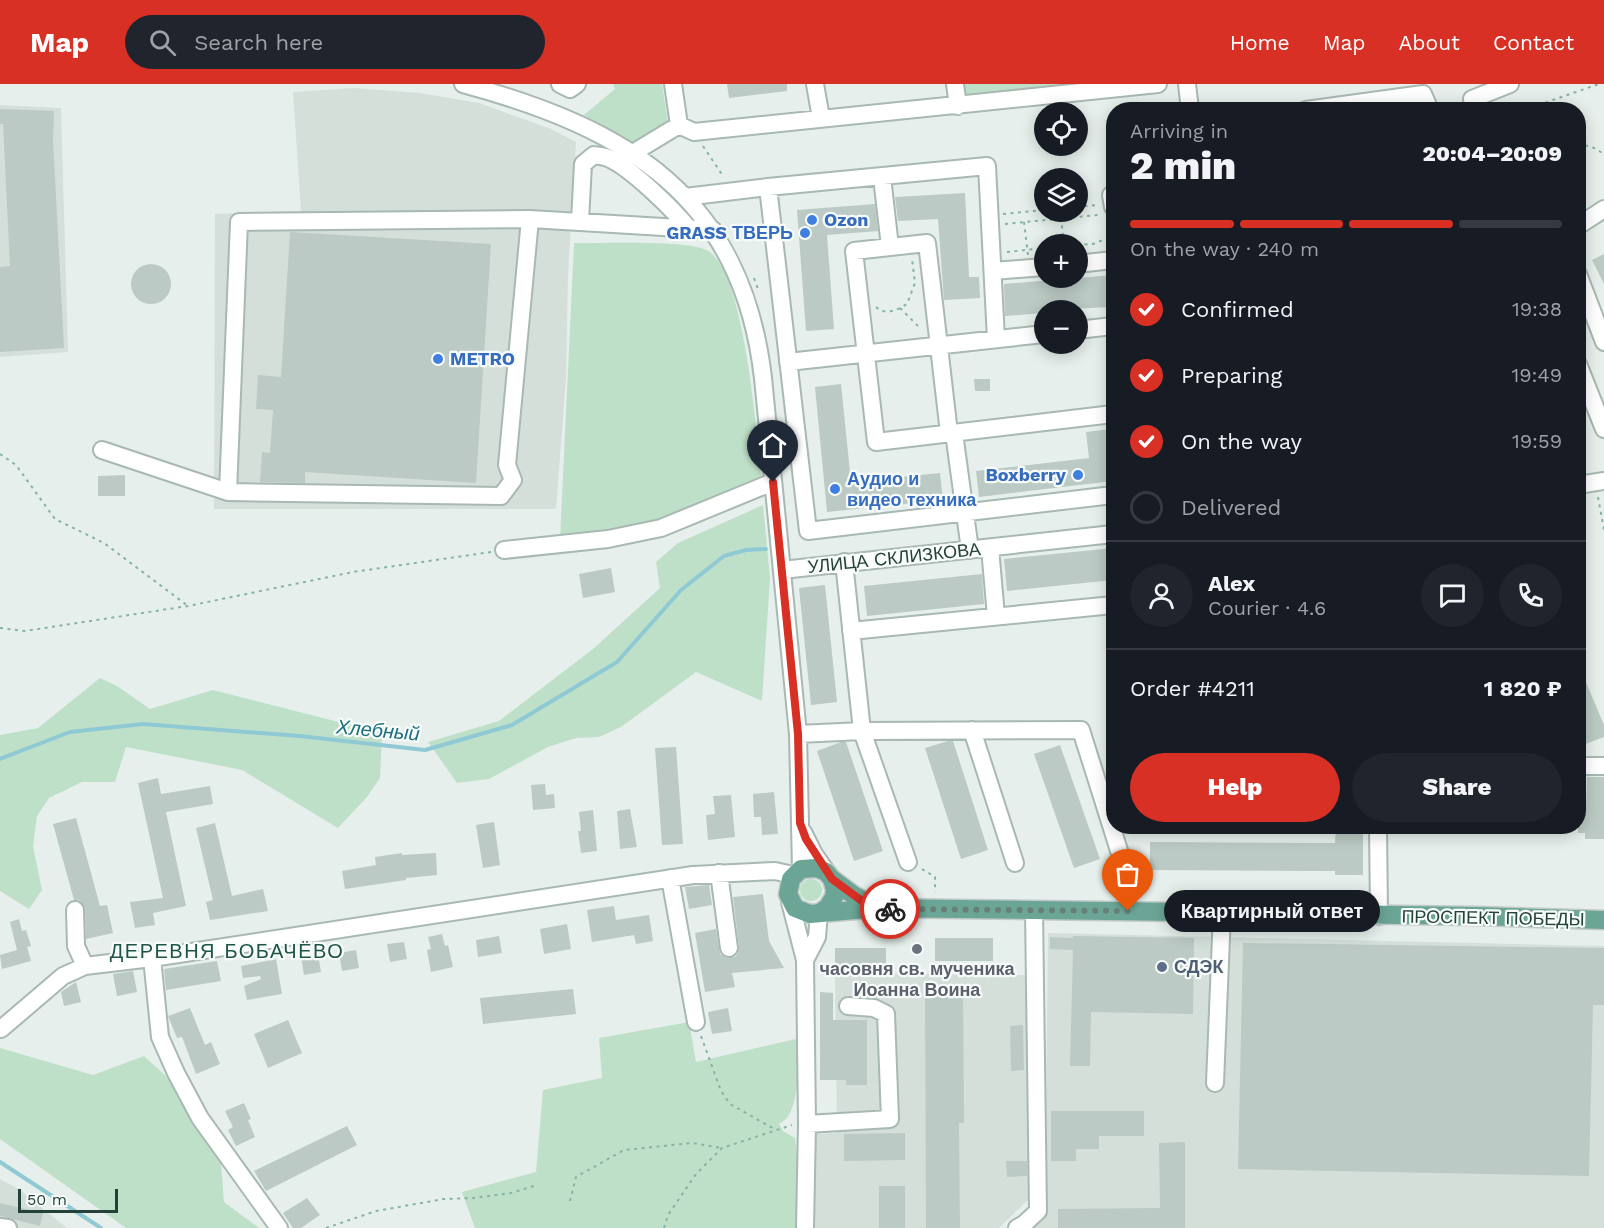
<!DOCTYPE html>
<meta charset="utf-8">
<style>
:root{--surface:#171b24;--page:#20242c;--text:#f1f3f6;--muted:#9ea1a6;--line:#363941;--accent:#d93025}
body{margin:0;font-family:"Work Sans",sans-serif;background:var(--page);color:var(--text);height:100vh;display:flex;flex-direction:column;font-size:22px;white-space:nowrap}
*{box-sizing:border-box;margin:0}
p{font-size:20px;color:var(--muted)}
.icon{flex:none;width:33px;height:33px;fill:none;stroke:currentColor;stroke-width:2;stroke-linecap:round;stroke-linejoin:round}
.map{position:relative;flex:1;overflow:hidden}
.drawer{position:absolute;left:1106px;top:18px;width:480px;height:732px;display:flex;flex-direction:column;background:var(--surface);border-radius:24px;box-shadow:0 3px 15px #0003}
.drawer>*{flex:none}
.controls{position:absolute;left:1034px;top:18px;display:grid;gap:12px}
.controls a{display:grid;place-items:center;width:54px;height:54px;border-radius:50%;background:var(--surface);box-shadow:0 3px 15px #0003;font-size:30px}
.scale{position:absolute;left:18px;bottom:15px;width:100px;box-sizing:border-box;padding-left:6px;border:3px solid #24423a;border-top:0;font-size:16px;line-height:21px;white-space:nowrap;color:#24423a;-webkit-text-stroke:4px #f7fbf9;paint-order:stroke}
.pin{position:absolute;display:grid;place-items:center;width:51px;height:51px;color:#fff;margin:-62px -26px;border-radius:50% 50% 50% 0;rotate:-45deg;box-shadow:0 0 6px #0007}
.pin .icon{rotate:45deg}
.courier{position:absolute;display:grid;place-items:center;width:60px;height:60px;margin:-30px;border:4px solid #d93025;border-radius:50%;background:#fff;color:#222;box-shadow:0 2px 8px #0007}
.bubble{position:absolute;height:42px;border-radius:21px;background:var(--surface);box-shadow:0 3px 15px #0003;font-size:20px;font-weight:800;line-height:42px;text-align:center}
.overview em{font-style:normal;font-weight:800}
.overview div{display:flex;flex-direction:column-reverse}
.overview{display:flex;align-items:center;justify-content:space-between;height:102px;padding:0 24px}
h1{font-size:39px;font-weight:800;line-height:45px}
.bar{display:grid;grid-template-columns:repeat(4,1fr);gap:9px 6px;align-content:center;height:72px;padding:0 24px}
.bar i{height:8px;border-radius:4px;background:var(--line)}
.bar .current{background:var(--accent)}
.bar p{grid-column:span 4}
.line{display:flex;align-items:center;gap:15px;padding:0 24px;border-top:2px solid var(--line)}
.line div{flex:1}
.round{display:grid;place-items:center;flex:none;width:63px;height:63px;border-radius:32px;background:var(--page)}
ol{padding:0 24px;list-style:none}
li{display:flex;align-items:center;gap:18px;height:66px}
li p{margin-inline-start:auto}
li .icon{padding:6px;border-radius:50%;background:var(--accent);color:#fff;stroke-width:4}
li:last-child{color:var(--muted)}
li i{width:33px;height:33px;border:3px solid var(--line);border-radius:50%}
.cta{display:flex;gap:12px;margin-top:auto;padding:12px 24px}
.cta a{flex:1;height:69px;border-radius:36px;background:var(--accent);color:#fff;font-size:24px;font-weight:800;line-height:69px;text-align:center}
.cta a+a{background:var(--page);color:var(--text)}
header{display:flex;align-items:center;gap:36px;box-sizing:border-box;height:84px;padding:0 30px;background:var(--accent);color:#fff}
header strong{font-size:28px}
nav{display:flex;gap:33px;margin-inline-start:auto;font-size:21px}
.search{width:420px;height:54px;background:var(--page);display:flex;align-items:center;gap:15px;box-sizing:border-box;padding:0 21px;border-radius:33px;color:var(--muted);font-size:22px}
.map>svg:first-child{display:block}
</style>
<header>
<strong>Map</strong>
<div class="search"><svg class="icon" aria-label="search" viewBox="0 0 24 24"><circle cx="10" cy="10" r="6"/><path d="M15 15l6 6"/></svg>Search here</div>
<nav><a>Home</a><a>Map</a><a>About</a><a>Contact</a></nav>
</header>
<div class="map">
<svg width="1604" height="1144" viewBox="0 0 1604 1144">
<rect width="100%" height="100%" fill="#e6efeb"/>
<path fill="#d4dfda" d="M353 4 420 9 479 19 551 45 576 58 568 191 566 294 556 425H214L215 130 301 127 293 8Z
M0 21 61 24 68 268 0 273Z
M1048 849 1604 862V1144H1027L1045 1134Z
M835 889 1027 891 1033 1111 999 1144H813V1050L837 1049Z
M0 1095 17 1104 67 1144H0Z"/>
<path fill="#bfe0c8" d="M613 0H662L668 39 642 58 632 60 584 31 615 5Z
M963 0H1079L965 16Z
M574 159C599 160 693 155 710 168 746 197 756 348 762 397L656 440 560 456Z
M763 421 770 494 762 617 696 588 621 643 599 653 576 654 548 663 489 695 457 699 428 658 499 637 593 565 660 504 656 478 678 459Z
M100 594 117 602 150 625 213 606 382 649 380 694 367 713 338 744 242 686 126 663 115 698H82L49 714 37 732 33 762 42 806 29 825 0 807V651L38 644Z
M800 806a11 11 0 1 1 22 0a11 11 0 1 1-22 0Z
M689 938 696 978 800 954C799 973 799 1020 787 1034 784 1037 781 1038 779 1040L783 1047 795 1054 801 1100 800 1144H475L462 1108 536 1088 543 1006 602 994 599 954Z
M0 964 93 991 144 972 166 992 221 1079 224 1118 259 1144H126L0 1055Z"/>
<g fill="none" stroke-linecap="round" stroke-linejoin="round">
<path stroke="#8ec9d4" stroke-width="4" d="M0 675 70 648 143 640 300 652 425 666 512 641 617 578 681 506 724 472 746 466 766 465
M0 1078 101 1144"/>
</g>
<path fill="#bbcac4" d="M727 0H787V7L729 14Z
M0 25 54 27 53 56 64 264 0 268V183L10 182 3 40H0Z
M965 109 969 193H979L980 214 944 216 938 135 898 137 895 113Z
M875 120 878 147 827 151 834 245 806 247 797 126Z
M290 148 491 160 476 399 305 388V399L260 398 262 368 270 369 273 326 256 325 258 291 281 293Z
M1604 170V200L1592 176Z
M131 200a20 20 0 1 1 40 0a20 20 0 1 1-40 0Z
M1113 191V223L1044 226V229L1005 232 1004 200Z
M974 295H990V307H975Z
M841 300 851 398 940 389 943 416 827 428 815 303Z
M1110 345 1113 397 979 413 976 387 1089 374 1086 348Z
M125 391V412H98V392Z
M1113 464V496L1007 507 1004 475Z
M611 484 615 508 583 514 579 490Z
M982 490 984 520 867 532 864 502Z
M825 501 837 618 811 621 799 504Z
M1578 579 1604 641V653L1583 661 1578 650Z
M948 657H953L988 766 961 775 925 664Z
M841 658H846L883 767 854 777 817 667Z
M1060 661 1100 775 1074 784 1034 670Z
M676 663 683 760 662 761 655 664Z
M1587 693H1604V755H1585V749H1578V724H1586Z
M158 694 161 710 210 702 213 720 166 728 186 822 153 829 155 841 135 844 130 818 163 814 138 699Z
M545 700 546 711 554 710 555 724 533 726 531 701Z
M774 708 778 750 762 751 761 733H754L753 710Z
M731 711 735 753 708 756 706 731 715 730 713 712Z
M630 725 637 763 620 765 617 727Z
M593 726 597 767 581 769 578 747H581L579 728Z
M76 734 100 822 107 821 113 849 86 855 85 825 80 817 74 816 53 740Z
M494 738 500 781 483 784 476 741Z
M215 739 232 812 263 805 268 827 210 836 206 818 213 816 196 744Z
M1336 742H1363V791H1335V787L1150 786V758L1335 759Z
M402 769V771L436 769 437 791 406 794V796L345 805 342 787 376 781 375 773Z
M709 801 712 821 689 825 685 803Z
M763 810 769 857 784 884 732 889 735 903 705 908 695 849 716 845 720 870 726 874 735 873 738 869 739 863 733 813Z
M614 822 616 836 649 831 653 857 636 860 634 851 592 858 587 826Z
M19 835 22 847 26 846 31 862 27 863 31 877 2 885 0 871 17 866 10 838Z
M567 840 571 865 544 870 540 845Z
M442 850 445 862 448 861 453 883 431 888 427 866 431 865 428 853Z
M499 852 502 869 478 873 476 856Z
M1073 852 1194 854 1193 930 1091 928 1090 982H1070L1073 866 1050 865V853L1073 854Z
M935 854H993V877H935Z
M404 858 407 875 390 878 387 860Z
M1243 859 1604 864V921H1593L1589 1092 1238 1085Z
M835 864H886V885H835Z
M356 866 359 884 342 887 339 869Z
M318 870 321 888 304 891 301 873Z
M276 875 282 910 247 916 244 902 261 895 260 892 243 894 241 882Z
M217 877 221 897 166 906 164 885Z
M133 887 137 908 117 912 113 890Z
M76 898 81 918 64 922 61 908Z
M573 905 576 930 483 940 480 914Z
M925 906H963L964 1039H959L960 1144H926Z
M820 908 833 909V936H867V1001H846V996H820Z
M190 924 205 961 211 958 220 980 196 990 182 953 177 954 168 932Z
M728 924 732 947 712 950 708 928Z
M288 936 302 969 268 984 254 950Z
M1023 941 1024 986 1011 987 1010 942Z
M244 1019 251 1035 248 1036 255 1053 236 1062 228 1046 233 1043 225 1027Z
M1051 1027H1144V1052H1099V1065H1076V1077H1051Z
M347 1042 357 1061 266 1107 254 1087Z
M905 1049V1076L844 1077V1050Z
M1185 1058V1144H1058V1125L1160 1124 1159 1059Z
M1006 1077H1027V1092L1007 1093Z
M879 1102H905V1144H879Z
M307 1114 320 1131 301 1144H293L283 1129Z
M0 1119 43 1129 40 1142 0 1132Z"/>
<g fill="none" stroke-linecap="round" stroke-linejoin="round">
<g stroke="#a8b8b2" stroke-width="20">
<path id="minor" d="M463 0C626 44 742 112 763 294L798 650 801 785
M560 0 570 5 577 0
M673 0 679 41
M815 0 821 34
M955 0 958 22
M1187 0 1190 26
M1472 15 1510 0
M1306 26 1423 10 1430 26
M633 69 679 41 694 48 1158 0
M882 93 890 163
M768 103 808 447 1113 411
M1111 111 1113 123
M685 113 768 103 987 82 996 255
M530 135 507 381 513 396 501 412 228 408 239 138 530 135 713 146
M580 137 583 80 594 71C599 72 604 72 608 74 630 83 674 126 689 145
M1578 142 1604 125
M1077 180 1113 176
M993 187 1044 183
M1578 190 1604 258
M1077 246 1113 242
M788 278 1044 250
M1578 280 1604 345
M949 349 927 159 854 167 876 358 1113 330
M954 349 970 466
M102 366 228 408
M1578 401 1604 397
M990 464 996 532
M504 466 608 455 661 444 773 398
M844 478 862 647 908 778
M782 486 1113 450
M851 547 1113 521
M972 646 1015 779
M798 650 862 647 1081 646 1122 776
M1581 682H1604
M1378 742 1379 832
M803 748 814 770 828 790
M719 789 729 864
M670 794 696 938
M790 818 805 876 807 1040 805 1144
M75 826 76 862 85 882
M152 874 160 953 176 989 200 1034 279 1144
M805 876 817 853 819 829
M1 945 63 892 85 882 152 874 693 791 775 787 793 791
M1215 999 1222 829
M807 1040 890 1035 886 930 874 924 848 922
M0 1143 8 1144
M1017 1144 1024 1140 1038 1127 1034 826"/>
</g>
<g stroke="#c2cac8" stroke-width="21">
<path id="major" d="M832 795 852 810 876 824
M821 828 828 823 834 813 835 806 832 795 826 788 817 784 801 785 791 795 788 810 795 824 810 830 878 824 1034 826 1477 832 1604 836"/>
</g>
<path stroke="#86b3a5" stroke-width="2" stroke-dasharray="3 4.5" stroke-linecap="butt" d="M1524 26 1599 0
M1578 59 1594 64 1604 70
M703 62 723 92
M1077 123 1097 121
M1003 130 1044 126
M1061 134 1064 160
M1024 138 1028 171
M1005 140 1098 131
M1077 161 1093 160 1113 152
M1007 168 1044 164
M754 194 759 208
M876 223C886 232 897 226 907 220L915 199 912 175
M900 224 921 245
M0 370 16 381 55 435 104 459 188 522
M1598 413 1604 446
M0 544 25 547 188 522 353 488 491 468
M922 785 935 793V808
M701 952 721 1007 730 1020 776 1046
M570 1117 576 1093 624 1066 692 1059 722 1064
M326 1144 376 1127 444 1115 474 1114 511 1109 534 1102
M664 1144 668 1131 696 1090 722 1064 792 1041"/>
<use href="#minor" stroke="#fff" stroke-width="16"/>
<use href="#major" stroke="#6aa596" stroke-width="18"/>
</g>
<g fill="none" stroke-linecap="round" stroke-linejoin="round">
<path stroke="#687f78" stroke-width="6" stroke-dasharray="0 10.8" d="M890 825 1128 827"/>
<path stroke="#d93025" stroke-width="8" d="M773 398 798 650 800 739 806 755 832 795 862 817 878 824 890 825"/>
</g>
<g fill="#3f7fe0" stroke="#f7fbf9" stroke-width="2">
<circle cx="812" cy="136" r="6"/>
<circle cx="805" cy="149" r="6"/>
<circle cx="438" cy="275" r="6"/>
<circle cx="1078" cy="391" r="6"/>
<circle cx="835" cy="405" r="6"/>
</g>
<circle fill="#6b7280" stroke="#f7fbf9" stroke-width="2" cx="917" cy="865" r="6"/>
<circle fill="#5c6f8a" stroke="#f7fbf9" stroke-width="2" cx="1162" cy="883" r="6"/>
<g text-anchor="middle" stroke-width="4.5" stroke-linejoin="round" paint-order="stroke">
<g font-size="18" font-weight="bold" fill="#366cbe" stroke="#f7fbf9" text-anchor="start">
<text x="824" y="142">Ozon</text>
<text x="793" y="155" text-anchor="end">GRASS ТВЕРЬ</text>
<text x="450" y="281">METRO</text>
<text x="1066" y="397" text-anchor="end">Boxberry</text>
<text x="847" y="401">Аудио и<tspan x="847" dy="21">видео техника</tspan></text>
</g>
<g font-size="18" fill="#24423a" stroke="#f7fbf9">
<text transform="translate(894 474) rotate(-6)" y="6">УЛИЦА СКЛИЗКОВА</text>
<text transform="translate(1493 834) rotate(1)" y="6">ПРОСПЕКТ ПОБЕДЫ</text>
</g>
<g font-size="18" font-weight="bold" fill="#4e5e75" stroke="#f7fbf9" text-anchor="start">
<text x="1174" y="889">СДЭК</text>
</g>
<g font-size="18" font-weight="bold" fill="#5b616d" stroke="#f7fbf9">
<text x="917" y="891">часовня св. мученика<tspan x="917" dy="21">Иоанна Воина</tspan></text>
</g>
<g font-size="20" font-style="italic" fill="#1c6f80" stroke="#f7fbf9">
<text transform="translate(378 646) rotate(5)" y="7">Хлебный</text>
</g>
<g font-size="20" letter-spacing="1.5" fill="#1f5548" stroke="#f7fbf9">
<text x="227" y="874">ДЕРЕВНЯ БОБАЧЁВО</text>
</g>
</g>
</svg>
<div class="controls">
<a><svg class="icon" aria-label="locate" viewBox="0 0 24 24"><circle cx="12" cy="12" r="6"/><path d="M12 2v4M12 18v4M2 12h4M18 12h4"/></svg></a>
<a><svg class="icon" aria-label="layers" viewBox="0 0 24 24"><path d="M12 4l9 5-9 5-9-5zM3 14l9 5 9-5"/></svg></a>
<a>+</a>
<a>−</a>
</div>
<div class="scale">50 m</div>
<div class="pin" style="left:1128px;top:827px;background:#ea580c"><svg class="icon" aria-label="bag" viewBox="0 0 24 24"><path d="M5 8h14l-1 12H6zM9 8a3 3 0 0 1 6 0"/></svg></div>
<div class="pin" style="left:773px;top:398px;background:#1f2937"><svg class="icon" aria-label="home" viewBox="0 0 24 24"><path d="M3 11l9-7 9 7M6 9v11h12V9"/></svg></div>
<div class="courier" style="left:890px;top:825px"><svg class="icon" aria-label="bike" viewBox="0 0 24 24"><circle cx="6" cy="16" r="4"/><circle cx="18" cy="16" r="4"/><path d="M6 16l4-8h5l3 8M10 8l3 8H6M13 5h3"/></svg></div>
<div class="bubble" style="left:1164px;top:806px;width:216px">Квартирный ответ</div>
<section class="drawer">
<div class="overview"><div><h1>2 min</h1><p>Arriving in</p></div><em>20:04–20:09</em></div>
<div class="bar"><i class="current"></i><i class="current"></i><i class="current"></i><i></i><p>On the way · 240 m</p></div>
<ol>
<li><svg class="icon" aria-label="check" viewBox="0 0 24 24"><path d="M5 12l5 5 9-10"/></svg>Confirmed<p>19:38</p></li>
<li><svg class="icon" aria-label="check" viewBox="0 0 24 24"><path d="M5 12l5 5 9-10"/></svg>Preparing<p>19:49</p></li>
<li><svg class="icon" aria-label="check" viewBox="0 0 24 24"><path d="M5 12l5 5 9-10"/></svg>On the way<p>19:59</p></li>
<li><i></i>Delivered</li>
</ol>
<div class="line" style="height:108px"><a class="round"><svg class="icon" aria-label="person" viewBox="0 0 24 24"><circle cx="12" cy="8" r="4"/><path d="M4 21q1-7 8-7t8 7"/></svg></a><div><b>Alex</b><p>Courier · 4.6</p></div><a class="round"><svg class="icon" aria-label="chat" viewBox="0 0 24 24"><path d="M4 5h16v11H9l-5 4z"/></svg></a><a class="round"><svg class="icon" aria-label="phone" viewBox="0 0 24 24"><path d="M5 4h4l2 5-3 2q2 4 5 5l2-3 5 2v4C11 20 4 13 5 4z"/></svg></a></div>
<div class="line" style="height:78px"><div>Order #4211</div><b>1 820 ₽</b></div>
<div class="cta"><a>Help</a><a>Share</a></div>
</section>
</div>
